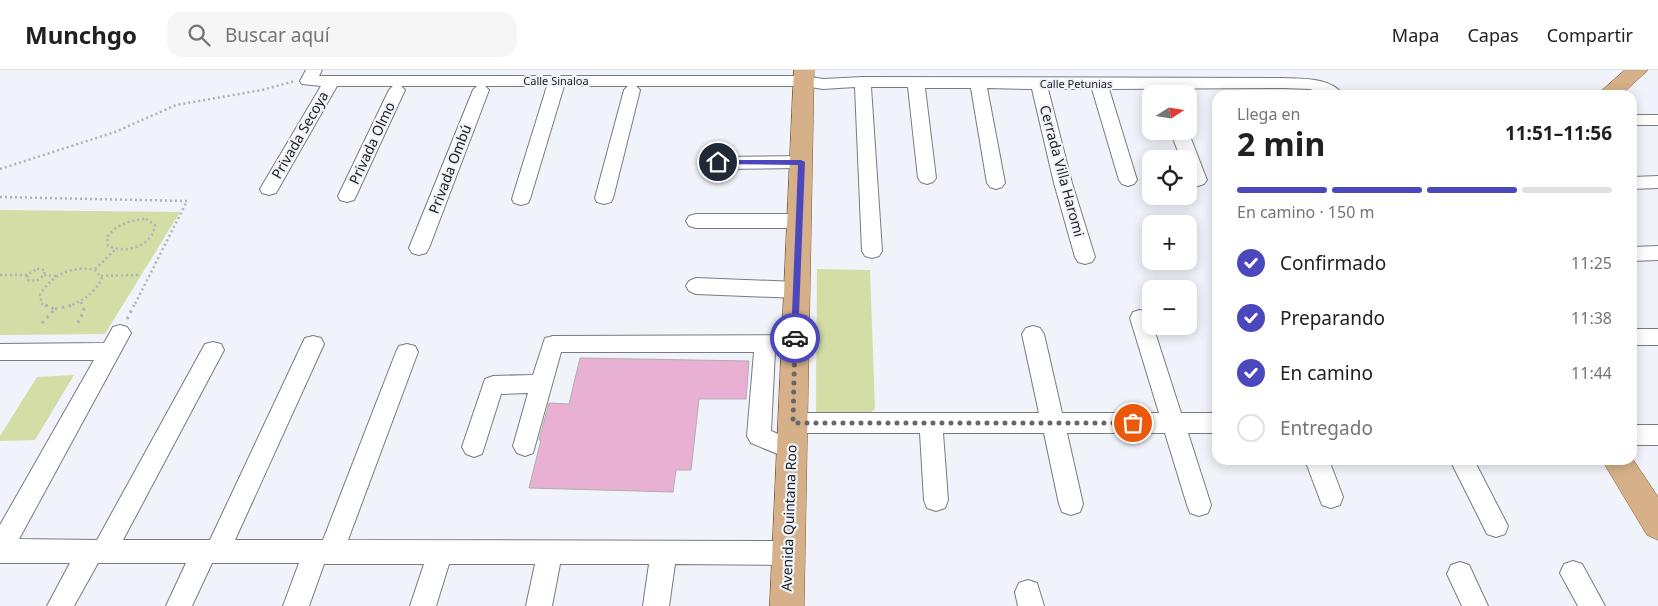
<!DOCTYPE html>
<html lang="es">
<meta charset="utf-8">
<style>
:root{--surface:#fff;--page:#f6f6f6;--text:#202124;--muted:#757577;--line:#e0e0e0;--accent:#4b48be}
body{margin:0;font-family:"Noto Sans",sans-serif;background:var(--page);color:var(--text);height:100vh;display:flex;flex-direction:column;font-size:19px;white-space:nowrap}
*{box-sizing:border-box;margin:0}
p{font-size:16px;color:var(--muted)}
.icon{flex:none;width:28px;height:28px;fill:none;stroke:currentColor;stroke-width:2;stroke-linecap:round;stroke-linejoin:round}
.map{position:relative;flex:1;overflow:hidden}
.sheet{position:absolute;left:1212px;top:20px;width:425px;height:375px;display:flex;flex-direction:column;background:var(--surface);border-radius:15px;box-shadow:0 2px 12px #0003}
.sheet>*{flex:none}
.needle{width:32px;rotate:78deg}
.tools{position:absolute;left:1142px;top:15px;display:grid;gap:10px}
.tools a{display:grid;place-items:center;width:55px;height:55px;border-radius:10px;background:var(--surface);box-shadow:0 2px 12px #0003;font-size:25px}
.pin{position:absolute;display:grid;place-items:center;width:42px;height:42px;color:#fff;margin:-21px;border:2px solid #fff;border-radius:50%;box-shadow:0 1px 5px #0007}
.courier{position:absolute;display:grid;place-items:center;width:50px;height:50px;margin:-25px;border:4px solid #4b48be;border-radius:50%;background:#fff;color:#222;box-shadow:0 1px 6px #0007}
.head em{font-style:normal;font-weight:700}
.head div{display:flex;flex-direction:column-reverse}
.head{display:flex;align-items:center;justify-content:space-between;height:85px;padding:0 25px}
h1{font-size:32px;font-weight:700;line-height:38px}
.bar{display:grid;grid-template-columns:repeat(4,1fr);gap:8px 5px;align-content:center;height:60px;padding:0 25px}
.bar i{height:6px;border-radius:4px;background:var(--line)}
.bar .current{background:var(--accent)}
.bar p{grid-column:span 4}
ol{padding:0 25px;list-style:none}
li{display:flex;align-items:center;gap:15px;height:55px}
li p{margin-inline-start:auto}
li .icon{padding:5px;border-radius:50%;background:var(--accent);color:#fff;stroke-width:4}
li:last-child{color:var(--muted)}
li i{width:28px;height:28px;border:2px solid var(--line);border-radius:50%}
header{display:flex;align-items:center;gap:30px;box-sizing:border-box;height:70px;padding:0 25px;background:var(--surface);border-bottom:1px solid var(--line)}
header strong{font-size:24px}
nav{display:flex;gap:28px;margin-inline-start:auto;font-size:18px}
.search{width:350px;height:45px;background:var(--page);display:flex;align-items:center;gap:12px;box-sizing:border-box;padding:0 18px;border-radius:15px;color:var(--muted);font-size:19px}
.map>svg:first-child{display:block}
</style>
<header>
<strong>Munchgo</strong>
<div class="search"><svg class="icon" aria-label="search" viewBox="0 0 24 24"><circle cx="10" cy="10" r="6"/><path d="M15 15l6 6"/></svg>Buscar aquí</div>
<nav><a>Mapa</a><a>Capas</a><a>Compartir</a></nav>
</header>
<div class="map">
<svg width="1658" height="536" viewBox="0 0 1658 536">
<rect width="100%" height="100%" fill="#f0f3fa"/>
<path fill="#d4dda5" d="M0 140 180 142 105 264 0 265Z
M817 199 870 200 875 339 868 345H816Z
M74 305 35 370 0 371V366L37 307Z"/>
<path fill="#e8b1d3" stroke="#b3acb0" d="M580 288 749 291 746 329H699L691 400H676L673 422 529 418 541 370H539L549 333 569 334Z"/>
<g fill="none" stroke-linecap="round" stroke-linejoin="round">
<g stroke="#787b81" stroke-width="2">
<path id="minor" d="M306 0H322L319 6H804L823 9 863 7 1283 8C1302 9 1331 7 1343 25H1324L1310 19 1283 18 1109 19 1137 110 1134 114 1128 116 1122 114 1119 110 1092 19H1048L1072 113 1095 187 1092 192 1085 194 1078 192 1075 187 1054 113 1032 19 987 18 1005 113 1002 117 996 119 990 117 987 113 971 18H925L936 108 933 112 927 114 921 112 918 108 908 17H871L882 181 879 186 872 188 865 186 862 181 855 17 823 19 804 16H636L640 20 613 128 611 132 604 134 597 132 595 128 624 20 628 16H564L530 129 528 133 521 135 514 133 512 129 547 16H485L489 20 429 178 426 183 419 185 412 183 409 178 473 20 477 16H401L405 20 356 126 354 130 347 132 340 130 338 126 389 20 393 16H337L276 123 269 125 262 123 260 119 321 16 302 14 300 11Z
M1632 45H1658V55H1632Z
M1170 61H1188L1207 110 1204 114 1198 116 1192 114 1189 110V89H1181Z
M801 86 807 88 810 92 807 96 801 98 718 99 712 97 709 93 712 89 718 87Z
M1658 106V118L1632 119V107Z
M696 144H799L806 146 809 151 806 156 799 158H696L689 156 686 151 689 146Z
M1658 176V190L1632 191V177Z
M696 208 797 212 804 215 807 220 804 225 797 228 696 224 689 221 686 216 689 211Z
M1140 240 1147 242 1151 251V256H1153L1181 343H1218V363H1188L1211 435 1208 443 1199 446 1190 443 1187 435 1165 363H1067L1083 434 1080 442 1071 445 1062 442 1059 434 1044 363H943L948 430 945 438 936 441 927 438 924 430 920 363H793L785 360 782 353 785 346 793 343H1039L1022 264 1026 258 1033 256 1040 258 1044 264 1062 343H1159L1130 248 1133 242Z
M120 255 127 257 131 263 19 469 97 470 205 274 213 272 221 274 224 280 123 470H210L302 274 305 268 313 266 321 268 324 274 235 470H323L396 282 399 276 407 274 415 276 418 282 348 470 788 471 797 475 801 483 797 491 788 495 675 494 669 536H643L649 494H560L552 536H526L535 494H449L436 536H410L424 494H324L309 536H283L299 493H212L192 536H166L186 493H98L74 536H47L70 493H0V455L94 290H0V274L104 273 113 257Z
M1632 259H1658V275H1632Z
M795 265 803 267 806 273 803 279 795 281H775L771 361 800 373 804 380 800 387 792 390 751 373 747 366 754 282H561L533 383 525 386 517 383 513 376 528 323 501 324 482 384 474 387 466 384 462 377 485 309 493 306 533 305 545 268 553 266Z
M1632 355H1658V375H1632Z
M1305 390H1329L1343 427 1340 435 1331 438 1322 435Z
M1450 390H1474L1508 456 1505 464 1496 467 1487 464Z
M1573 491 1582 494 1605 536H1578L1560 503 1564 494Z
M1460 492 1469 495 1488 536H1462L1447 504 1451 495Z
M1028 510 1037 513 1044 536H1018L1015 522 1019 513Z"/>
</g>
<g stroke="#835930" stroke-width="1">
<path id="major" d="M794 0H814L804 536H770Z
M1625 0H1648L1621 25H1597Z
M1632 388 1658 427V470L1647 465 1602 390H1632Z"/>
</g>
<path stroke="#afb2b8" stroke-width="2.5" stroke-dasharray="2 3" stroke-linecap="butt" d="M0 99 115 62 176 35 262 20 295 11
M0 127 187 131 134 236
M146 149 155 155C152 177 126 184 108 176L107 167C117 154 130 150 146 149Z
M37 199 45 200 44 205 37 211 27 210 28 204Z
M95 199 115 180
M0 205H27
M44 205 57 206
M101 206 140 205
M81 232 82 236
M48 236 42 234 40 225C51 205 72 195 95 200L102 209C93 224 85 229 70 236"/>
<path stroke="#afb2b8" stroke-width="3" stroke-dasharray="2.5 4.5" stroke-linecap="butt" d="M45 235 55 239
M55 239 73 235
M127 249 134 235
M42 253 55 239
M78 253 84 240 82 235"/>
<use href="#minor" fill="#fff" fill-rule="evenodd"/>
<use href="#major" fill="#d6b089" fill-rule="evenodd"/>
</g>
<path fill="#4b48be" d="M718 90H801L805 92 798 270 795 271 791 268 798 95 715 94 714 92Z"/>
<g fill="none" stroke-linecap="round" stroke-linejoin="round">
<path stroke="#65676b" stroke-width="5" stroke-dasharray="0 9" d="M795 268 793 353H1133"/>
</g>
<g text-anchor="middle" stroke-width="4.5" stroke-linejoin="round" paint-order="stroke">
<g font-size="11" fill="#1a1b1e" stroke="#f0f3fa">
<text x="556" y="15">Calle Sinaloa</text>
<text x="1076" y="18">Calle Petunias</text>
</g>
<g font-size="14" fill="#1a1b1e" stroke="#f0f3fa">
<text transform="translate(300 65) rotate(-60)" y="5">Privada Secoya</text>
<text transform="translate(372 73) rotate(-65)" y="5">Privada Olmo</text>
<text transform="translate(450 99) rotate(-69)" y="5">Privada Ombú</text>
<text transform="translate(1062 101) rotate(75)" y="5">Cerrada Villa Haromi</text>
<text transform="translate(789 448) rotate(-88)" y="5">Avenida Quintana Roo</text>
</g>
</g>
</svg>
<div class="tools">
<a><svg class="needle" viewBox="-14 -14 28 28"><path d="M0-13l5 13h-10z" fill="#e53935"/><path d="M0 13l5-13h-10z" fill="#757577"/></svg></a>
<a><svg class="icon" aria-label="locate" viewBox="0 0 24 24"><circle cx="12" cy="12" r="6"/><path d="M12 2v4M12 18v4M2 12h4M18 12h4"/></svg></a>
<a>+</a>
<a>−</a>
</div>
<div class="pin" style="left:1133px;top:353px;background:#ea580c"><svg class="icon" aria-label="bag" viewBox="0 0 24 24"><path d="M5 8h14l-1 12H6zM9 8a3 3 0 0 1 6 0"/></svg></div>
<div class="pin" style="left:718px;top:92px;background:#1f2937"><svg class="icon" aria-label="home" viewBox="0 0 24 24"><path d="M3 11l9-7 9 7M6 9v11h12V9"/></svg></div>
<div class="courier" style="left:795px;top:268px"><svg class="icon" aria-label="car" viewBox="0 0 24 24"><path d="M5 17H2v-5l4-1 3-4h7l3 4 3 1v5h-3M9 17h6M6 11h13"/><circle cx="7" cy="17" r="2"/><circle cx="17" cy="17" r="2"/></svg></div>
<section class="sheet">
<div class="head"><div><h1>2 min</h1><p>Llega en</p></div><em>11:51–11:56</em></div>
<div class="bar"><i class="current"></i><i class="current"></i><i class="current"></i><i></i><p>En camino · 150 m</p></div>
<ol>
<li><svg class="icon" aria-label="check" viewBox="0 0 24 24"><path d="M5 12l5 5 9-10"/></svg>Confirmado<p>11:25</p></li>
<li><svg class="icon" aria-label="check" viewBox="0 0 24 24"><path d="M5 12l5 5 9-10"/></svg>Preparando<p>11:38</p></li>
<li><svg class="icon" aria-label="check" viewBox="0 0 24 24"><path d="M5 12l5 5 9-10"/></svg>En camino<p>11:44</p></li>
<li><i></i>Entregado</li>
</ol>
</section>
</div>
